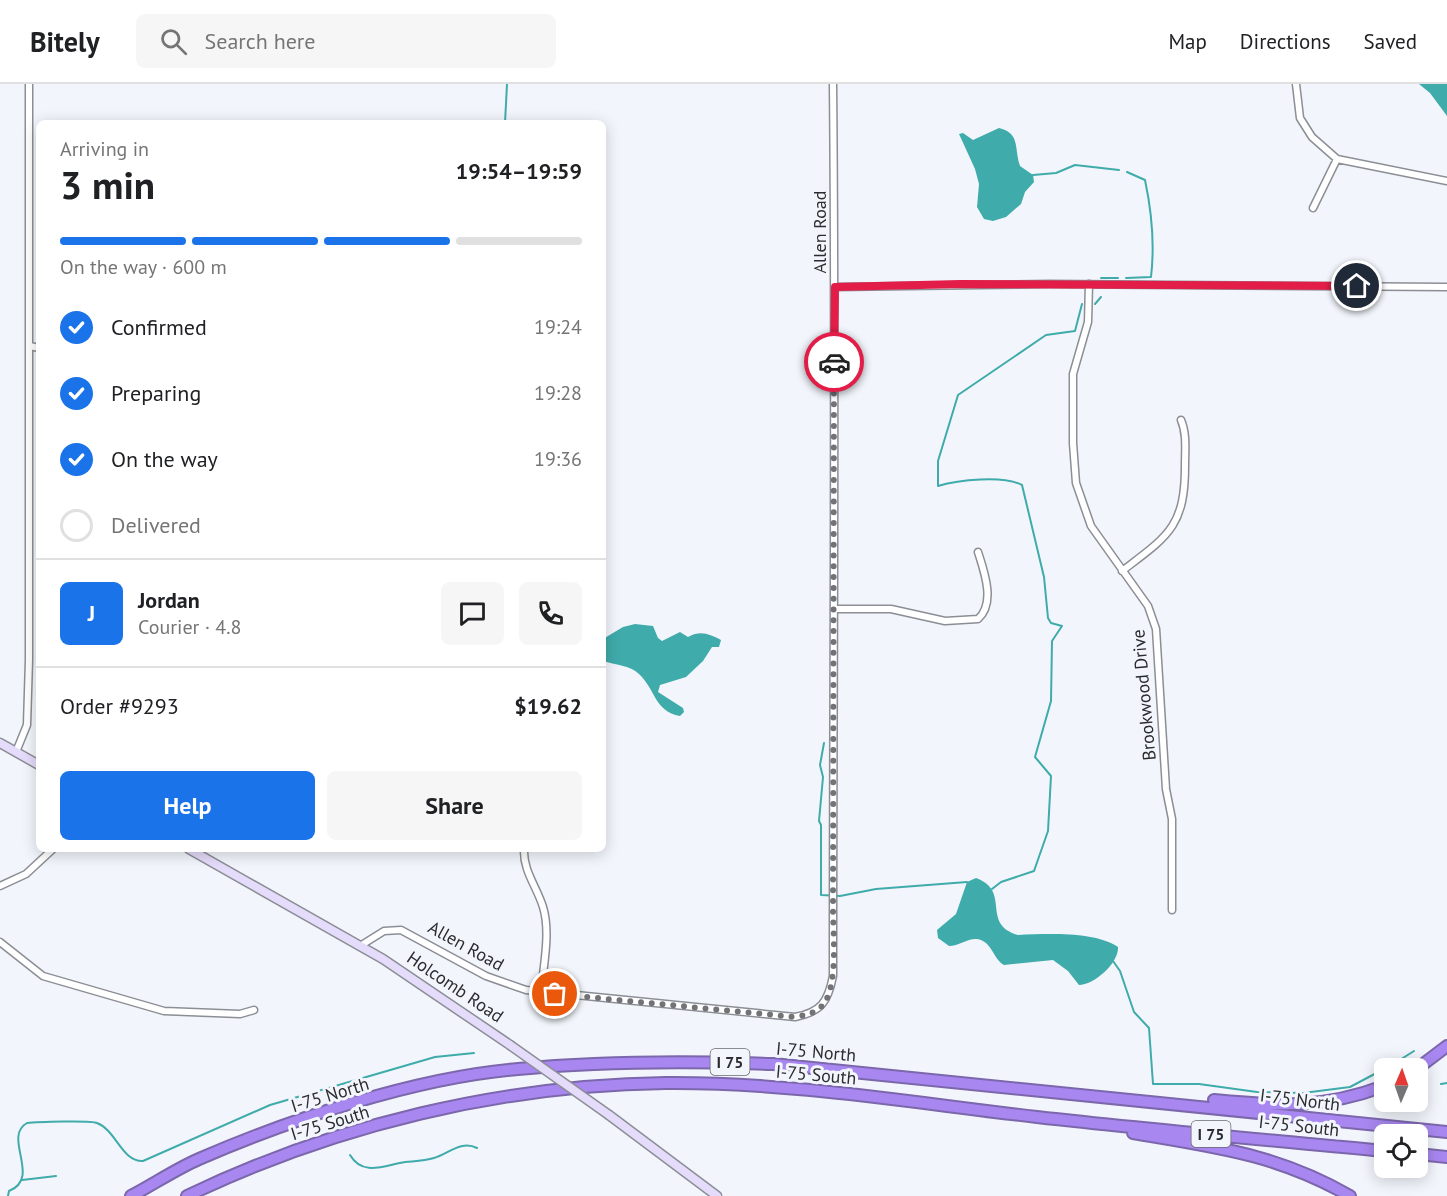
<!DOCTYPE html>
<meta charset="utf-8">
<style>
:root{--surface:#fff;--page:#f6f6f6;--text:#202124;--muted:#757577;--line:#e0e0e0;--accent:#1a73e8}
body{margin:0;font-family:"PT Sans",sans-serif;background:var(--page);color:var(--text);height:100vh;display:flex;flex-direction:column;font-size:22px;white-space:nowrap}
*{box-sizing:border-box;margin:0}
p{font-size:20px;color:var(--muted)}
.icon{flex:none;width:33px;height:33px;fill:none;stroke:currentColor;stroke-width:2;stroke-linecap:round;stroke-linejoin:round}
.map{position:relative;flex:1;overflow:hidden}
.drawer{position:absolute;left:36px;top:36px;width:570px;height:732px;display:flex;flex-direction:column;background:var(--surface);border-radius:9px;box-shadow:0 3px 15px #0003}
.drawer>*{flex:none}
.needle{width:39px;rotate:2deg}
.tools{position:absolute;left:1374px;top:974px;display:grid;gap:12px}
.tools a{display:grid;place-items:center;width:54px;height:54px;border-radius:9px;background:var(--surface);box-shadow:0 3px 15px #0003;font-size:30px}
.pin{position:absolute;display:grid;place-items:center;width:51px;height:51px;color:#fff;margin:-26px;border:3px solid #fff;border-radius:50%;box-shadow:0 2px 6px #0007}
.courier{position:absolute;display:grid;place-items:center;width:60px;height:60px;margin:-30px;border:4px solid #e11d48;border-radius:50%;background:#fff;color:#222;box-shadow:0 2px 8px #0007}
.overview em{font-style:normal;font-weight:600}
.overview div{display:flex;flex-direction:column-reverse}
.overview{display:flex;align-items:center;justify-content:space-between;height:102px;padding:0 24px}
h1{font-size:39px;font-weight:600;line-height:45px}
.bar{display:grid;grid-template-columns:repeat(4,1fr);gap:9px 6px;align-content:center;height:72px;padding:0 24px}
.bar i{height:8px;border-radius:4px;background:var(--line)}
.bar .active{background:var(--accent)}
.bar p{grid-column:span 4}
.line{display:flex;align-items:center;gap:15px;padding:0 24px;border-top:2px solid var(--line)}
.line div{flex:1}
.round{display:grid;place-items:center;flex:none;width:63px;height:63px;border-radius:9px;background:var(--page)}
ol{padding:0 24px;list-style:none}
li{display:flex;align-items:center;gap:18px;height:66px}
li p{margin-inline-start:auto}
li .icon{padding:6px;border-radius:50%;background:var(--accent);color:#fff;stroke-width:4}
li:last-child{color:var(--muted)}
li i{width:33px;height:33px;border:3px solid var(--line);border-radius:50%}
.button{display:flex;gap:12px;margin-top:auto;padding:12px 24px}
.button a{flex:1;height:69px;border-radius:9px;background:var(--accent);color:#fff;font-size:24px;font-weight:600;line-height:69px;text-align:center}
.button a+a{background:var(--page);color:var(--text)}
header{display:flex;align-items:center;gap:36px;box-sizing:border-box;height:84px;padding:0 30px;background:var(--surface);border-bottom:2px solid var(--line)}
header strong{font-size:28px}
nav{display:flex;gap:33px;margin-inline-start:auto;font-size:21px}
.search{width:420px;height:54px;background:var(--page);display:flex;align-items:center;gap:15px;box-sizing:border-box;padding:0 21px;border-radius:9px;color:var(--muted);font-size:22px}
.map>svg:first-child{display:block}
</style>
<header>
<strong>Bitely</strong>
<div class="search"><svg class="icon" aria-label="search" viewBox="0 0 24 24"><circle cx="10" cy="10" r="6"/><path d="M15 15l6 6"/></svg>Search here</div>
<nav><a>Map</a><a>Directions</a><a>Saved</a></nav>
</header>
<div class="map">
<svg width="1447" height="1112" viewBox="0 0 1447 1112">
<rect width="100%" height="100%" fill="#f2f6fc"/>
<path fill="#3fabaa" d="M1419 0H1447V32L1430 9Z
M999 44C1021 49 1014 66 1020 82L1033 91 1034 98 1025 108 1021 120 1006 133 993 137 984 135 977 123 979 100 975 85 959 50 963 49 973 56Z
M635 540 653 542 658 554 662 557 680 548 688 553C701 546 709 550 721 556L719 563H712L703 577 686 593 660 601 658 608 683 624 684 628 680 632C654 627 656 606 639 590 630 581 615 581 603 577V555L623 543Z
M976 794C1012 807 980 840 1018 851 1046 850 1094 847 1118 863 1119 879 1094 901 1079 901L1068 887 1053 876 1004 881C993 875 992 857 977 855 968 854 959 862 949 862L938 854 937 846 956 830 967 798Z"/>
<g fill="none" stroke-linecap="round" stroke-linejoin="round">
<path stroke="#3fabaa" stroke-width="2" d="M505 39 507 0
M1033 91 1056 89 1075 81 1119 86
M1101 194H1118
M1126 194 1151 193C1155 159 1152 129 1145 96L1127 88
M1095 220 1101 213
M824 659 820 681 823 693 819 737 821 741V811L840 812 876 805 967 798
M992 805 1001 798 1034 787 1048 747 1051 692 1035 673 1051 617 1052 557 1062 542 1051 539 1048 534 1044 493 1022 401C1003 391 958 396 938 402V377L958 311 1046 251 1075 247 1082 220
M1113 877 1120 887 1134 928 1149 944 1153 1000H1199L1257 1008 1303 1009 1350 1003 1384 985
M1387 984 1414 967
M1441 1000 1447 999
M324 1006 327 1015
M350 1071C363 1093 385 1081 405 1078 415 1077 424 1077 434 1074 448 1070 461 1056 477 1064
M22 1096 56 1092
M8 1112 9 1107C42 1094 2 1053 27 1039 36 1038 91 1036 97 1039 116 1046 122 1078 143 1077L270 1021 435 973 474 969"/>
<g stroke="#8b8e94" stroke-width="9">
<path id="street" d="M1296 0 1300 34 1312 53 1337 75 1447 97
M1313 124 1337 75
M1089 200 1088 238 1073 290V359L1076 399 1091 442 1148 522 1156 545 1166 705 1172 735V826
M835 203 1049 200 1447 203
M30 262 39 264
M1122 487C1168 452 1185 443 1185 382 1185 366 1187 350 1181 336
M834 525H891L945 537 978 535C996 519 984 487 978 468
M16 668 27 641 29 576V0
M524 765C523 787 537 803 543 823 551 849 543 883 541 909
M0 802 26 790 53 765
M0 858 43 892 164 927 240 930 254 926
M360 862 384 847 401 846 486 892 526 906 795 933C821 928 828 918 833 892 833 595 836 297 833 0"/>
</g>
<g stroke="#8b8e94" stroke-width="11">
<path id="secondary" d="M0 659 39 681
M189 765 383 875 510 961
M609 1031 717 1112"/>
</g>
<g stroke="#7c67ac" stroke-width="14">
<path id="highway" d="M1418 984 1447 962
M1214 1016C1276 1022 1324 1025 1384 1002
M1133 1049C1215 1063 1277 1070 1350 1112
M1418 1070 1447 1073
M131 1112C154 1100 176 1085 199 1075 291 1035 418 993 518 985 603 977 688 977 773 980L1447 1048
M187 1112C335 1041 501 1001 666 999 790 998 914 1019 1037 1033 1153 1046 1269 1056 1384 1067"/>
</g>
<use href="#street" stroke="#fff" stroke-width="6"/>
<use href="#secondary" stroke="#e5dbfa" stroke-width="8"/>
<use href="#highway" stroke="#a887f0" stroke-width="10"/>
<g stroke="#8b8e94" stroke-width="11" stroke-linecap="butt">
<path id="secondary-bridge" d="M510 961 609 1031"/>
</g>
<use href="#secondary-bridge" stroke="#e5dbfa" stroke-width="8"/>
</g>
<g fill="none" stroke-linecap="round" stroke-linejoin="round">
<path stroke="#717377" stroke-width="6" stroke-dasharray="0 10.8" d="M555 910 795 933C805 931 814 930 821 923 839 906 833 849 833 825L834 278"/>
<path stroke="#e11d48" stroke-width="8" d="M834 278 835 203 961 200 1357 202"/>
</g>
<g text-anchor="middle" stroke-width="6" stroke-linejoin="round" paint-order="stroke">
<g fill="#f2f6fc" stroke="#67696c" stroke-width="1.5">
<rect x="710.5" y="965" width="39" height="26" rx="4.5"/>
<rect x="1191.5" y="1037" width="39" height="26" rx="4.5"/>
</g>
<g font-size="16" font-weight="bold" fill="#2b2c2f">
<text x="730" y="984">I 75</text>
<text x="1211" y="1056">I 75</text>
</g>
<g font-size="18" fill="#2b2c2f" stroke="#f2f6fc">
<text transform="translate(820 148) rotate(-90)" y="6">Allen Road</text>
<text transform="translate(1144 611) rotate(-95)" y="6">Brookwood Drive</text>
<text transform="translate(466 862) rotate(29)" y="6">Allen Road</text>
<text transform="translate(455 903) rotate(34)" y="6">Holcomb Road</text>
<text transform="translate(816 968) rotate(5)" y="6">I-75 North</text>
<text transform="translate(816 991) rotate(5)" y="6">I-75 South</text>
<text transform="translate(330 1011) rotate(-17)" y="6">I-75 North</text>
<text transform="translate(1300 1016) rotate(7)" y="6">I-75 North</text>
<text transform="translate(330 1039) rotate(-17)" y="6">I-75 South</text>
<text transform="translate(1299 1042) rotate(6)" y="6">I-75 South</text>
</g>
</g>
</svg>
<div class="tools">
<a><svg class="needle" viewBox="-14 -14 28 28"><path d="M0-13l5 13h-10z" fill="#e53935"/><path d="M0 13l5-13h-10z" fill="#757577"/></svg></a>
<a><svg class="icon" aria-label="locate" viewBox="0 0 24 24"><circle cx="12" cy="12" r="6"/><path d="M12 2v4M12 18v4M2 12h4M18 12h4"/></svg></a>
</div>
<div class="pin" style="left:555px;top:910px;background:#ea580c"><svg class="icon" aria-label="bag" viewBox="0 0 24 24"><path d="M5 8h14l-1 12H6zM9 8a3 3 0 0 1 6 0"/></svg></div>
<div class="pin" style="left:1357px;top:202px;background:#1f2937"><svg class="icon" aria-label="home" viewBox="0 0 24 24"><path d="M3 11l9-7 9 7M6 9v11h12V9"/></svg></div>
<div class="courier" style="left:834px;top:278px"><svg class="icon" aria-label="car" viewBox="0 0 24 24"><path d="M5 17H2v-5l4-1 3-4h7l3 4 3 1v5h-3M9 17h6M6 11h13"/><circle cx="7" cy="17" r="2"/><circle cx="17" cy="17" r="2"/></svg></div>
<section class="drawer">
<div class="overview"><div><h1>3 min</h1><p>Arriving in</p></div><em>19:54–19:59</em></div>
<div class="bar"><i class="active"></i><i class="active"></i><i class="active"></i><i></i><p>On the way · 600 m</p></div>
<ol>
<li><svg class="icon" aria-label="check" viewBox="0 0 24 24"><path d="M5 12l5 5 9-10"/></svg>Confirmed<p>19:24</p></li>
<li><svg class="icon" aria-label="check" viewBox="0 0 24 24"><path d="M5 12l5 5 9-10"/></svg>Preparing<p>19:28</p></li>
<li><svg class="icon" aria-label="check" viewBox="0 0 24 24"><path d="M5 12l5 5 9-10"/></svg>On the way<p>19:36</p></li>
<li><i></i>Delivered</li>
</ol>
<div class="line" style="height:108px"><b class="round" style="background:var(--accent);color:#fff">J</b><div><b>Jordan</b><p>Courier · 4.8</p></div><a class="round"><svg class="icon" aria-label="chat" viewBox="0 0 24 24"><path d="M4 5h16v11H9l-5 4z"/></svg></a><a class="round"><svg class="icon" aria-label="phone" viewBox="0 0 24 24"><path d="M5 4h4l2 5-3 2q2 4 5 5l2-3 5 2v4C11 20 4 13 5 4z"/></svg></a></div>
<div class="line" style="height:78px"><div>Order #9293</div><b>$19.62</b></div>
<div class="button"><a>Help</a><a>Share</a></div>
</section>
</div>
